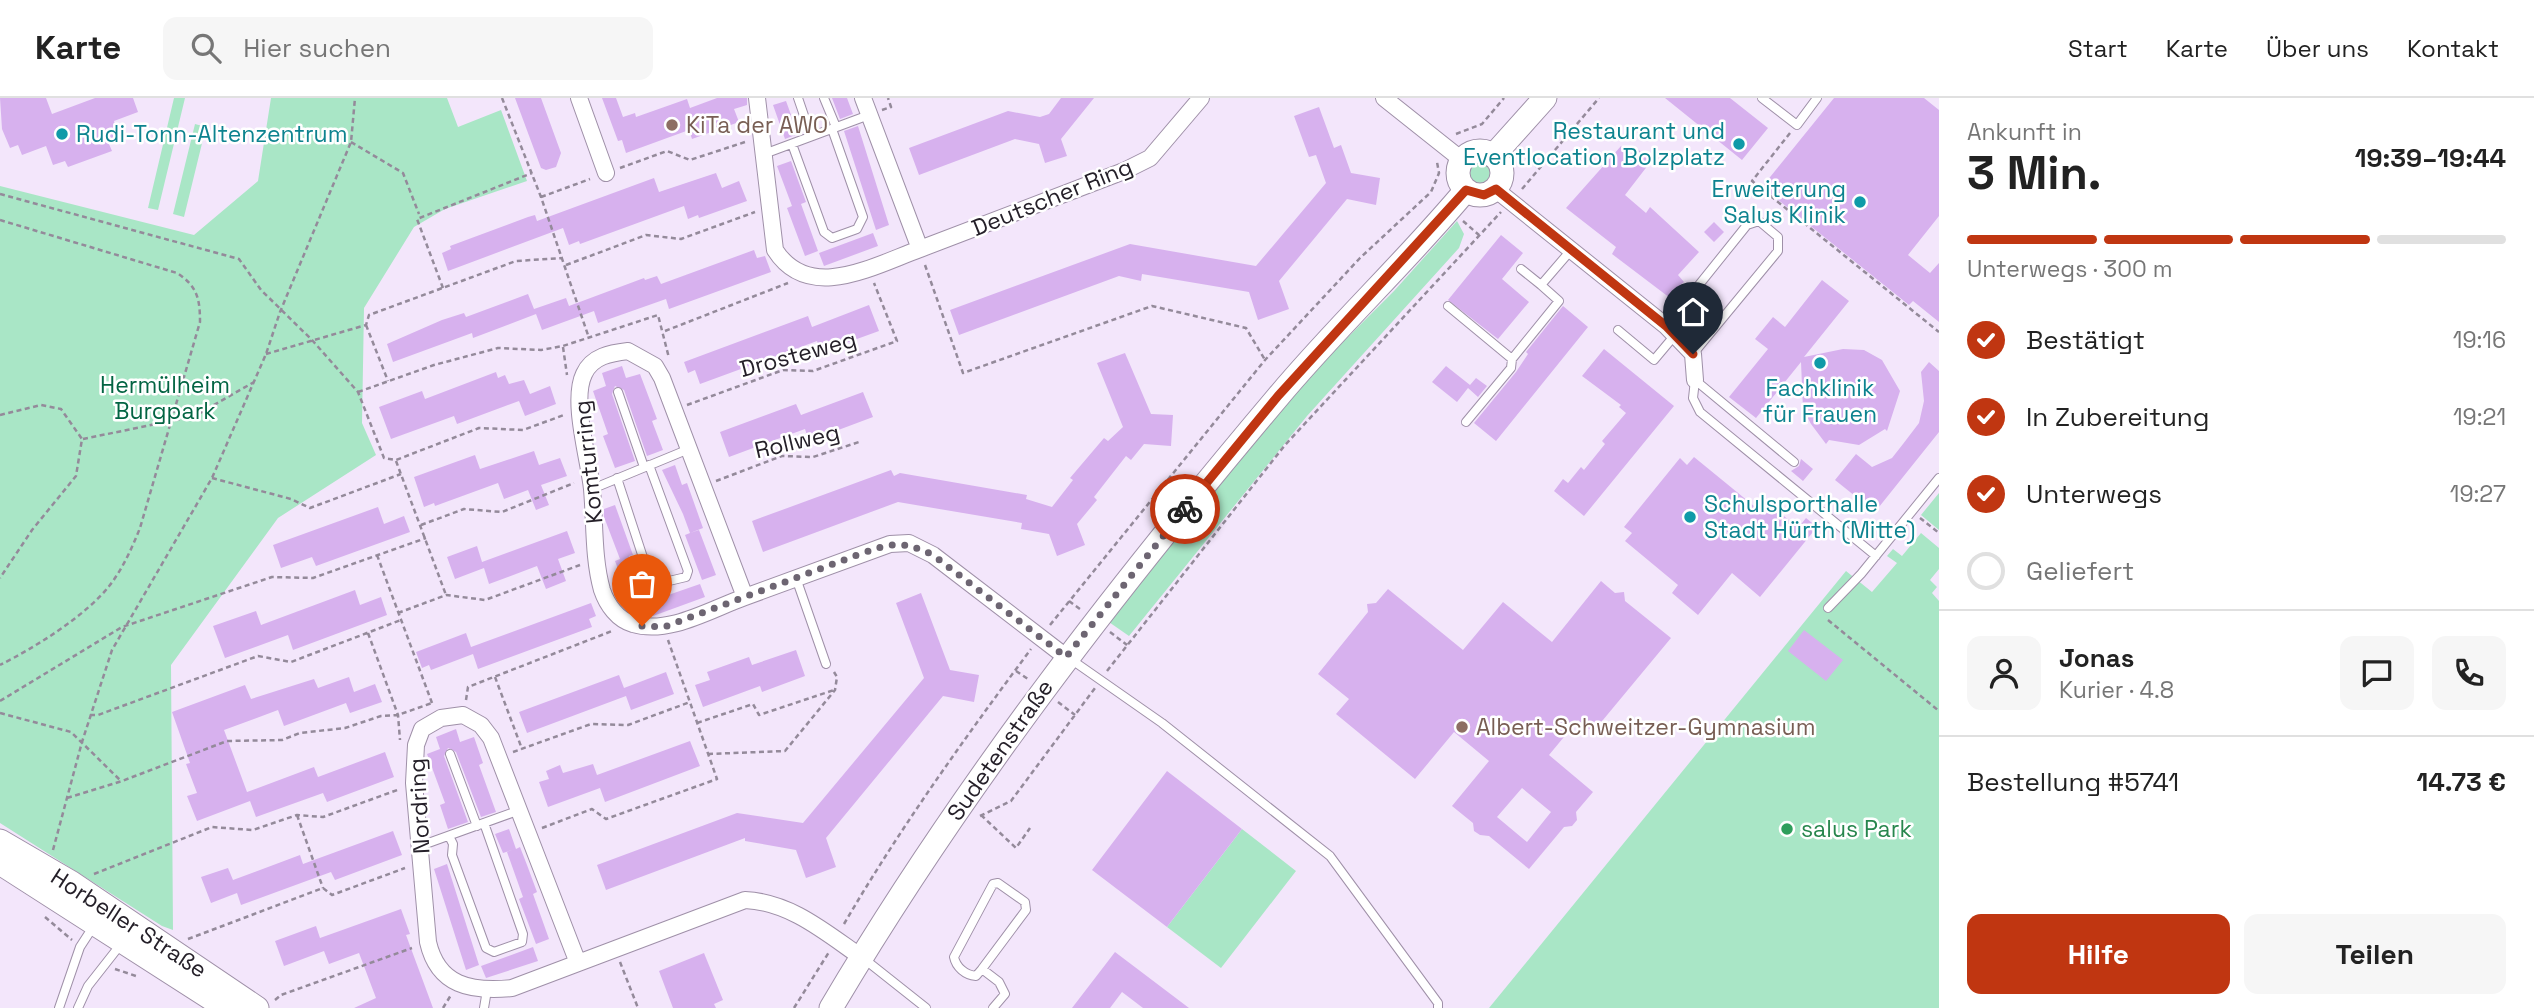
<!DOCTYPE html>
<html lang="de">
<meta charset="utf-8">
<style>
:root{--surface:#fff;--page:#f6f6f6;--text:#222;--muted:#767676;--line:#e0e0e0;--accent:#c03611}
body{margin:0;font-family:"Space Grotesk",sans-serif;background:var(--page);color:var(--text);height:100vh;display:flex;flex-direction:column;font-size:26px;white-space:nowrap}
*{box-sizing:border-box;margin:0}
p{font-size:23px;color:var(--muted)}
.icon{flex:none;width:38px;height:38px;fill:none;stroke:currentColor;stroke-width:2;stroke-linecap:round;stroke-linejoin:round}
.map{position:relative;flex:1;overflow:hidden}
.drawer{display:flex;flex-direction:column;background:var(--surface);width:595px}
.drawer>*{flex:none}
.pin{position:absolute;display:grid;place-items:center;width:60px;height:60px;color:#fff;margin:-72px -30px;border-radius:50% 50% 50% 0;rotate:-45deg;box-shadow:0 0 7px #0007}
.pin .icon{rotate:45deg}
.courier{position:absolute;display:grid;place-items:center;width:70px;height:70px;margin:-35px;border:5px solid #c03611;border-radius:50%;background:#fff;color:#222;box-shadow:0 2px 9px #0007}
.headline em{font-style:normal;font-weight:700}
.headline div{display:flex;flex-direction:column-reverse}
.headline{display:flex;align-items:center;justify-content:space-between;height:119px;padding:0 28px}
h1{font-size:46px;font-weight:700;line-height:52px}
.bar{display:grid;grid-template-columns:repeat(4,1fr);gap:10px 7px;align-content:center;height:84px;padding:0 28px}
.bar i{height:9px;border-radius:5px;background:var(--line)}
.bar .current{background:var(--accent)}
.bar p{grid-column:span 4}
.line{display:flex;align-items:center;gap:18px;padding:0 28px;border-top:2px solid var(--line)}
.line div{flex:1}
.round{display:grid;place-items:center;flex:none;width:74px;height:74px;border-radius:14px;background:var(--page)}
ol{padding:0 28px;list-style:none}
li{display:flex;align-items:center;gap:21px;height:77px}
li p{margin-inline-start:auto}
li .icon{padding:7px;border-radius:50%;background:var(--accent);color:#fff;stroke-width:4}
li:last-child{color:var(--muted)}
li i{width:38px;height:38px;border:4px solid var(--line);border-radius:50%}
.primary-button{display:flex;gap:14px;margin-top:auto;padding:14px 28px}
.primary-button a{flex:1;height:80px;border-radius:14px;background:var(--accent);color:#fff;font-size:28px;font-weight:700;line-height:80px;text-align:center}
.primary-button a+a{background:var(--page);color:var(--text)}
header{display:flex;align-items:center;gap:42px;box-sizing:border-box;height:98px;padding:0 35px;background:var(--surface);border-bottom:2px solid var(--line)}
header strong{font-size:33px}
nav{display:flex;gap:38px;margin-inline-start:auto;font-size:24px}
.search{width:490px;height:63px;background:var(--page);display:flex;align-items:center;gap:18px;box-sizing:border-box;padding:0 24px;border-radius:14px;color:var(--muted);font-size:26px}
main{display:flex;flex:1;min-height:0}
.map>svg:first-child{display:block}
</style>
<header>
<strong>Karte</strong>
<div class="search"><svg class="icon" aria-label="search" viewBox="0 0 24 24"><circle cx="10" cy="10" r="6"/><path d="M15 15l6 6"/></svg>Hier suchen</div>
<nav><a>Start</a><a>Karte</a><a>Über uns</a><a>Kontakt</a></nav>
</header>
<main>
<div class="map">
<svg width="1939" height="910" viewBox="0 0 1939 910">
<rect width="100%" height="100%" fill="#f3e6fb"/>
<path fill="#a9e6c6" d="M174 0H185L158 112 148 110Z
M271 0H447L458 29 501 12 527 83 445 111 414 129 364 210 362 325 376 357 278 420 171 567 173 832 162 828 0 725V88L194 137 258 83Z
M195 26 206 29 184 119 173 116Z
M1470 76a11 11 0 1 1 22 0a11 11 0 1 1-22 0Z
M1457 123 1464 136 1459 150 1307 318 1129 538 1106 522 1294 293 1394 193Z
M1939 395V432L1921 417Z
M1921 435 1939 450V471L1930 482 1937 489 1932 495 1939 503V910H1489L1846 473 1872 494 1897 465 1887 458 1893 451 1902 458Z
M1242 731 1296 773 1221 870 1167 829Z"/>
<path fill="#d7b1ee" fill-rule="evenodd" d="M0 0H46L52 16 95 0H133L138 14 114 23 121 42 109 46 112 53 68 69 65 63 53 67 46 48 22 57 18 47 10 50 2 31Z
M515 0H541L561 55 556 69 546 72 541 70Z
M602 0H616L623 19 635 15 636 19 687 1 690 10 717 0H747V7L734 11 739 24 692 41 689 32 626 55 622 42 618 43Z
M832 0H847L853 16 840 21Z
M1061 0H1094L1061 41 1067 58 1045 65 1039 46 1015 41 919 77 909 50 1008 13 1040 19 1049 16Z
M1665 0H1730L1768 30 1742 62Z
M1834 0H1924L1939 12V118L1908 157 1930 175 1939 165V224L1913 203 1909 207 1762 89Z
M786 3 798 36 785 41 773 7Z
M1319 9 1334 50 1341 47 1351 75 1380 80 1376 107 1347 101 1279 183 1289 211 1258 222 1249 194 1142 176 1141 183 1119 178 959 237 950 212 1130 146 1256 168 1326 85 1316 57 1309 59 1294 18Z
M858 28 889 127 876 132 844 33Z
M1621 48 1631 56 1636 50 1652 62 1625 97 1646 115 1650 109 1699 154 1678 177 1684 184 1680 187 1684 190 1674 203 1612 156 1616 149 1566 110Z
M791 63 806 104 801 106 818 153 805 158 787 110 792 108 777 68Z
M716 75 722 90 739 83 747 103 699 120 698 117 688 121 684 108 580 146 579 143 569 147 563 130 448 173 442 155 451 151 450 148 528 119 535 117 537 123 654 80 659 94Z
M1714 124 1724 134 1714 144 1704 134Z
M873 135 878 148 824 168 819 155Z
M1501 137 1523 155 1502 181 1529 204 1498 241 1448 202Z
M754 152 757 160 765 158 771 174 669 211 666 201 598 225 594 213 542 232 536 216 473 240 472 235 393 264 387 246 442 222 464 215 466 219 528 196 534 211 566 200 569 208 644 180 645 182 657 178 661 186Z
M1822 182 1849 203 1804 259 1843 251 1864 252 1882 262 1900 293 1887 333 1885 331 1859 347 1829 342 1826 346 1811 326 1803 311 1801 264 1756 320 1729 299 1768 251 1755 241 1773 219 1785 229Z
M869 207 879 233 821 254 817 243 700 286 695 272 688 275 684 264 808 218 812 229Z
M1563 208 1588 229 1496 343 1474 325 1516 274 1528 256 1526 254Z
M1604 251 1674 308 1584 418 1554 393 1563 381 1568 385 1581 369 1584 372 1605 346 1602 343 1626 315 1619 309 1621 307 1582 278Z
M1125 255 1151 316 1173 317 1171 348 1144 346 1131 362 1126 358 1094 399 1097 402 1077 426 1085 447 1057 458 1049 436 1021 431 1022 425 898 404 763 454 752 423 891 372 894 378 900 375 1027 397 1026 401 1052 409 1073 382 1070 380 1104 340 1108 343 1123 329 1097 265Z
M1929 264 1939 273V334L1875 414 1835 382 1856 356 1872 369 1892 360 1903 346 1919 325 1924 303 1921 274Z
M622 268 626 280 640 276 657 321 652 323 663 352 647 358 624 292 615 288 612 296 635 363 615 370 603 338 608 336 593 293 606 288 602 275Z
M1446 268 1470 287 1476 280 1487 288 1478 299 1468 290 1457 304 1432 284Z
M496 274 498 280 505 277 509 286 524 282 530 296 550 288 556 306 525 318 519 303 457 326 454 318 391 341 379 309 422 293 425 301Z
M863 294 873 319 809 343 805 331 729 359 720 334 796 306 801 317Z
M534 353 539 367 560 360 567 378 541 387 549 407 536 412 528 392 504 401 498 385 435 408 434 405 424 409 414 379 475 357 480 371Z
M1694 359 1765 417 1772 408 1798 430 1806 420 1817 429 1760 499 1732 475 1698 517 1672 495 1678 487 1625 443 1632 435 1624 429 1680 360 1687 367Z
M1801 361 1813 371 1803 383 1791 373 1799 368Z
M675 367 682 387 687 385 703 430 690 435 699 432 716 477 702 482 685 437 690 435 683 416 662 372Z
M615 407 633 457 629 458 645 503 632 508 615 463 620 461 604 419V411Z
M378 409 384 426 404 418 410 434 316 468 312 459 281 470 273 447Z
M567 433 575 455 558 461 566 483 546 491 537 468 489 486 484 470 455 481 447 459 477 448 482 464Z
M1601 483 1615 495 1624 494 1625 503 1671 540 1593 634 1578 622 1549 657 1593 694 1576 714 1577 722 1572 728 1564 729 1529 771 1489 738 1480 737 1474 733 1473 725 1452 708 1489 663 1454 634 1415 681 1336 616 1349 601 1318 576 1368 514 1367 506 1376 505 1388 491 1463 552 1503 504 1552 544ZM1522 690 1551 714 1527 744 1497 719Z
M700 486 705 499 653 518 648 504Z
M355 492 360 507 381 499 387 517 293 552 288 537 225 560 213 528 256 513 261 527Z
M921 495 950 572 979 577 974 604 943 598 826 740 836 769 806 780 796 752 745 743V740L606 792 597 767 737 715 803 725 924 580 896 505Z
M591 505 596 518 589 521 592 529 478 571 473 556 431 572 429 567 422 570 416 554 466 535 471 549Z
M1804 532 1843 562 1826 583 1788 553Z
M796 552 805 578 762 594 760 588 703 609 695 587 710 582 707 574 749 559 752 567Z
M666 574 674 596 631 612 626 598 527 635 519 614 619 577 624 590Z
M349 579 354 594 375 586 382 604 350 615 346 605 284 628 278 612 224 632 247 694 314 669 318 679 385 654 394 679 327 704 323 695 256 719 250 703 197 723 187 698 197 695 186 666 190 665 172 614 245 587 251 601 314 581 318 590Z
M456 631 460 644 474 639 483 665 479 667 496 714 481 719 456 654 448 650 444 658 468 724 448 731 440 707 445 705 427 656 440 651 436 639Z
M690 643 700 668 605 704 600 690 548 709 539 684 549 681 546 673 560 667 563 675 593 666 597 677Z
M1167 673 1242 731 1167 829 1092 772Z
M509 731 516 751 520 749 527 767 537 794 533 796 549 841 536 846 519 801 523 799 507 754 512 752 503 755 495 736Z
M393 733 402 757 335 782 331 774 241 807 237 795 211 805 201 779 228 770 233 782 300 757 303 766Z
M447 766 479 867 466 872 434 771Z
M401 811 410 836 406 837 433 910H354L376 900 359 855 329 866 324 853 284 868 275 843 316 828 320 840Z
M533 849 538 863 486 880 481 868Z
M1115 854 1189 910H1143L1122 894 1110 910H1072Z
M704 855 723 902 714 906 716 910H673L659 873Z"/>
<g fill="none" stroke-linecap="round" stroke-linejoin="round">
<g stroke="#9f90a8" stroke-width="10">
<path id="lane" d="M798 0 811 38
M824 0 836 29
M1762 0 1797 27 1817 0
M792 46 824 134 832 140 857 131 863 119 832 31
M764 56 869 17
M1521 171 1541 187
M1448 208 1512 261 1559 203 1541 187 1572 151
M1666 228 1747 127 1759 123 1778 139V153L1693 256
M1618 232 1654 262 1675 237
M1695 282 1693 300 1700 314 1876 458
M1695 282 1794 364
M618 294 644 369
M1466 324 1511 270 1512 261
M617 380 652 487 686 479 688 473 649 367
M592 391 689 351
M796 480 826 566
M1828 510 1861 476 1939 380
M1069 560 1162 625 1330 758 1438 905V910
M450 656 477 728
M449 738 453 746 452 757 486 850 494 854 522 844 523 836 484 725
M420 748 520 712
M998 785 1025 804 1026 812 982 871 976 878C965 877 956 869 954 859L993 786Z
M863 860 926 910
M982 871 999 884 1005 896 993 910
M59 910 80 849 93 829
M78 910 88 888 121 846
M484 910 487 892"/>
</g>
<g stroke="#9f90a8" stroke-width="18">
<path id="street" d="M579 0 606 75
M757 0 775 152C809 205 873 168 920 151L863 0
M1384 0 1462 62
M1495 91 1666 228 1693 256 1695 282
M920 151 1124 73 1150 60 1201 0
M628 253 655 268 662 280 745 499C711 511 669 537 633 526 618 522 607 507 602 492 593 460 595 425 592 391 589 361 571 303 584 276 592 258 611 255 628 253Z
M745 499 890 446 909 445 933 457 1066 559
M578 865 491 640 481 627 463 617 441 620 422 631 416 647 414 685 428 844C438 888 471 894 512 890L745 802C790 804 825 834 861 859"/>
</g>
<g stroke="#9f90a8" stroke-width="25">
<path id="secondary" d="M1458 75a22 22 0 1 1 44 0a22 22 0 1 1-44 0Z
M1493 58 1545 0
M0 743 72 785 257 910
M0 765 226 910
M831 910C960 692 1114 493 1277 300 1337 228 1406 164 1466 92"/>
</g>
<path stroke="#948a9a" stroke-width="2.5" stroke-dasharray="5 3.5" stroke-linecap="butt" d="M502 0 541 99 589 240
M882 12 891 9 888 0
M1790 35 1752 83 1939 234
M1456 36 1482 26 1504 0
M351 44 403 75 419 116
M1519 55 1539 70
M620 70 667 53 690 62 745 44
M1522 91 1599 0
M0 96 239 161 261 192 312 242 358 294 384 360 396 362 479 330 523 332 564 317
M541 99 590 81
M0 122 177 175C197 188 200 200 200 224L140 430C132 450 123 470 110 487 86 518 34 550 0 567
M1463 123 1479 137
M566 167 646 137 681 141 755 114
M925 167 963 275 1152 208 1246 230 1265 262
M443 190 417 121 532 75
M366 227 388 283
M665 233 788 185
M563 249 567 277
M266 256 366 227 369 217 516 163 563 160
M358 294 434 267 498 250 541 252 563 248 658 217 669 260
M687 307 783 272 813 273 897 243 874 185
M0 317 41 307 61 311 82 341 76 378 32 432 0 480
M83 341 195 318 254 284
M396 363 446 497
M212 380 291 401 310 410 401 376
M716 383 782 358 813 359 859 344
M1920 420 1939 435
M421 427 464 411 502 414 574 385
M377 457 432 605
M1069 503 1080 511
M398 515 446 497 485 502 580 467
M1828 522 1939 613
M1050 527 1265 262 1360 160 1431 94 1439 75 1437 64
M1110 534 1127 547
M368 535 398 617 400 642
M1016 573 1028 581
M1107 573 1285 347 1501 114
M495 579 522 651
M466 602 468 589 612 533
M0 603 122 529 272 479 313 480 426 440
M1058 604 1075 617
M0 615 71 634 121 683
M90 617H98L258 558 291 564 401 522
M697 625 753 606 759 617 834 592
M513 654 591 626 628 627 690 604
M708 656 785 653 835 592 837 579 834 574
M67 700 122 683 227 643 282 642 300 635 345 630 381 618 398 617 432 605
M297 717 323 790
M981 717 1016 750 1030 730
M980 718 1011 703 1095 590
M542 730 592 711 606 721 717 681 668 542
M53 752 82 644 112 552 212 380 266 256 280 214 351 44 355 0
M94 776 212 729 253 732 297 717 323 719 400 691
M45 819 72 842
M844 826C900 730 964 641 1031 551
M188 841 323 790 332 797 405 770
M620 864 638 910
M115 871 139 879
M275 902 281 897 412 850
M443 910 451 897
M794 910 829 854"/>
<use href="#lane" stroke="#fff" stroke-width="8"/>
<use href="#street" stroke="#fff" stroke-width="16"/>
<use href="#secondary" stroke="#fff" stroke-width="23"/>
</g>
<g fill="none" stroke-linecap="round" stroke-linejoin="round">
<path stroke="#6d6572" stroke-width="7" stroke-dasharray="0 12.6" d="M642 528 664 529 860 456C892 445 902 442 933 457L1066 559 1185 411"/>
<path stroke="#c03611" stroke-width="9" d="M1185 411 1278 298 1466 92 1484 97 1496 91 1666 228 1693 256"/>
</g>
<g fill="#8d6e63" stroke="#fff" stroke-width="2.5">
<circle cx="672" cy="27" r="7"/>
<circle cx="1462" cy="629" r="7"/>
</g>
<g fill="#0f9aa8" stroke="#fff" stroke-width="2.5">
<circle cx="62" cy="36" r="7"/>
<circle cx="1739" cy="46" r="7"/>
<circle cx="1860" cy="104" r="7"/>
<circle cx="1820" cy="265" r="7"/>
<circle cx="1690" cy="419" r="7"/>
</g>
<circle fill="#2e9e5b" stroke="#fff" stroke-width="2.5" cx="1787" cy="731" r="7"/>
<g text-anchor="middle" stroke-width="5" stroke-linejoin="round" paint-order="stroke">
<g font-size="23" fill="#785e54" stroke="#fff" text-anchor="start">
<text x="686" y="35">KiTa der AWO</text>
<text x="1476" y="637">Albert-Schweitzer-Gymnasium</text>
</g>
<g font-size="23" fill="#0d838f" stroke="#fff" text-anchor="end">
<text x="1725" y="41">Restaurant und<tspan x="1725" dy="26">Eventlocation Bolzplatz</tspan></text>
<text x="76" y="44" text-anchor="start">Rudi-Tonn-Altenzentrum</text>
<text x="1846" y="99">Erweiterung<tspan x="1846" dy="26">Salus Klinik</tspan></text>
<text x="1820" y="298" text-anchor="middle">Fachklinik<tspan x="1820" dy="26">für Frauen</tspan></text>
<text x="1704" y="414" text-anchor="start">Schulsporthalle<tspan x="1704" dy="26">Stadt Hürth (Mitte)</tspan></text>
</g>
<g font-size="23" fill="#252029" stroke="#fff">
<text transform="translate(1052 99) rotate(-22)" y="8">Deutscher Ring</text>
<text transform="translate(798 256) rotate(-15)" y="8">Drosteweg</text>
<text transform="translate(797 343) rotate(-13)" y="8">Rollweg</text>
<text transform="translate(588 364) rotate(-96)" y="8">Komturring</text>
<text transform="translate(1000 652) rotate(-55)" y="8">Sudetenstraße</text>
<text transform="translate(419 708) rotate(-93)" y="8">Nordring</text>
<text transform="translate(129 825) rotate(33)" y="8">Horbeller Straße</text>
</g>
<g font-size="23" fill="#026442" stroke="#fff">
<text x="165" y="295">Hermülheim<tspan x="165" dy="26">Burgpark</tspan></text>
</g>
<g font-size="23" fill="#27864d" stroke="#fff" text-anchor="start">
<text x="1801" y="739">salus Park</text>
</g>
</g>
</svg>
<div class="pin" style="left:642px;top:528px;background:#ea580c"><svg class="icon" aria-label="bag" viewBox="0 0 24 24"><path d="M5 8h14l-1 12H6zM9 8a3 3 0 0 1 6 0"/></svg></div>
<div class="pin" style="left:1693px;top:256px;background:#1f2937"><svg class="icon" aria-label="home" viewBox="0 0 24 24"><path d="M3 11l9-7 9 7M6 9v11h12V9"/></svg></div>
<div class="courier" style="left:1185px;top:411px"><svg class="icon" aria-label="bike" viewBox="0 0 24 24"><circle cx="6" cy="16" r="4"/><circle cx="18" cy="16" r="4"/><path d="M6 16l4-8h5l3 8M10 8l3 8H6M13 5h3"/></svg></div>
</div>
<section class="drawer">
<div class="headline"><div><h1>3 Min.</h1><p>Ankunft in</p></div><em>19:39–19:44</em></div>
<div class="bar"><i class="current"></i><i class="current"></i><i class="current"></i><i></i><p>Unterwegs · 300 m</p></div>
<ol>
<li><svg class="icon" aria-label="check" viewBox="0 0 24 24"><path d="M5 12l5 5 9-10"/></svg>Bestätigt<p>19:16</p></li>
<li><svg class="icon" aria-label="check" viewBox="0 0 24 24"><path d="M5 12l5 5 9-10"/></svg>In Zubereitung<p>19:21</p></li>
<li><svg class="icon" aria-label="check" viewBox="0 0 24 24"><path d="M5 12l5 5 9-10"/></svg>Unterwegs<p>19:27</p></li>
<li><i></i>Geliefert</li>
</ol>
<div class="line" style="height:126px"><a class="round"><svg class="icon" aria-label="person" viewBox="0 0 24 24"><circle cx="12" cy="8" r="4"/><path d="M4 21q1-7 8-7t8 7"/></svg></a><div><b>Jonas</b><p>Kurier · 4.8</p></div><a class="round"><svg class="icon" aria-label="chat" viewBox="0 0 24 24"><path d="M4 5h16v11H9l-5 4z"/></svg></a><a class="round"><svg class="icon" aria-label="phone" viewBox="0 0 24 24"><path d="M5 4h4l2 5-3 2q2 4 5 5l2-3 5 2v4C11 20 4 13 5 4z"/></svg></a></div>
<div class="line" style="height:91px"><div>Bestellung #5741</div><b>14.73 €</b></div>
<div class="primary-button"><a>Hilfe</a><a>Teilen</a></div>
</section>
</main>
